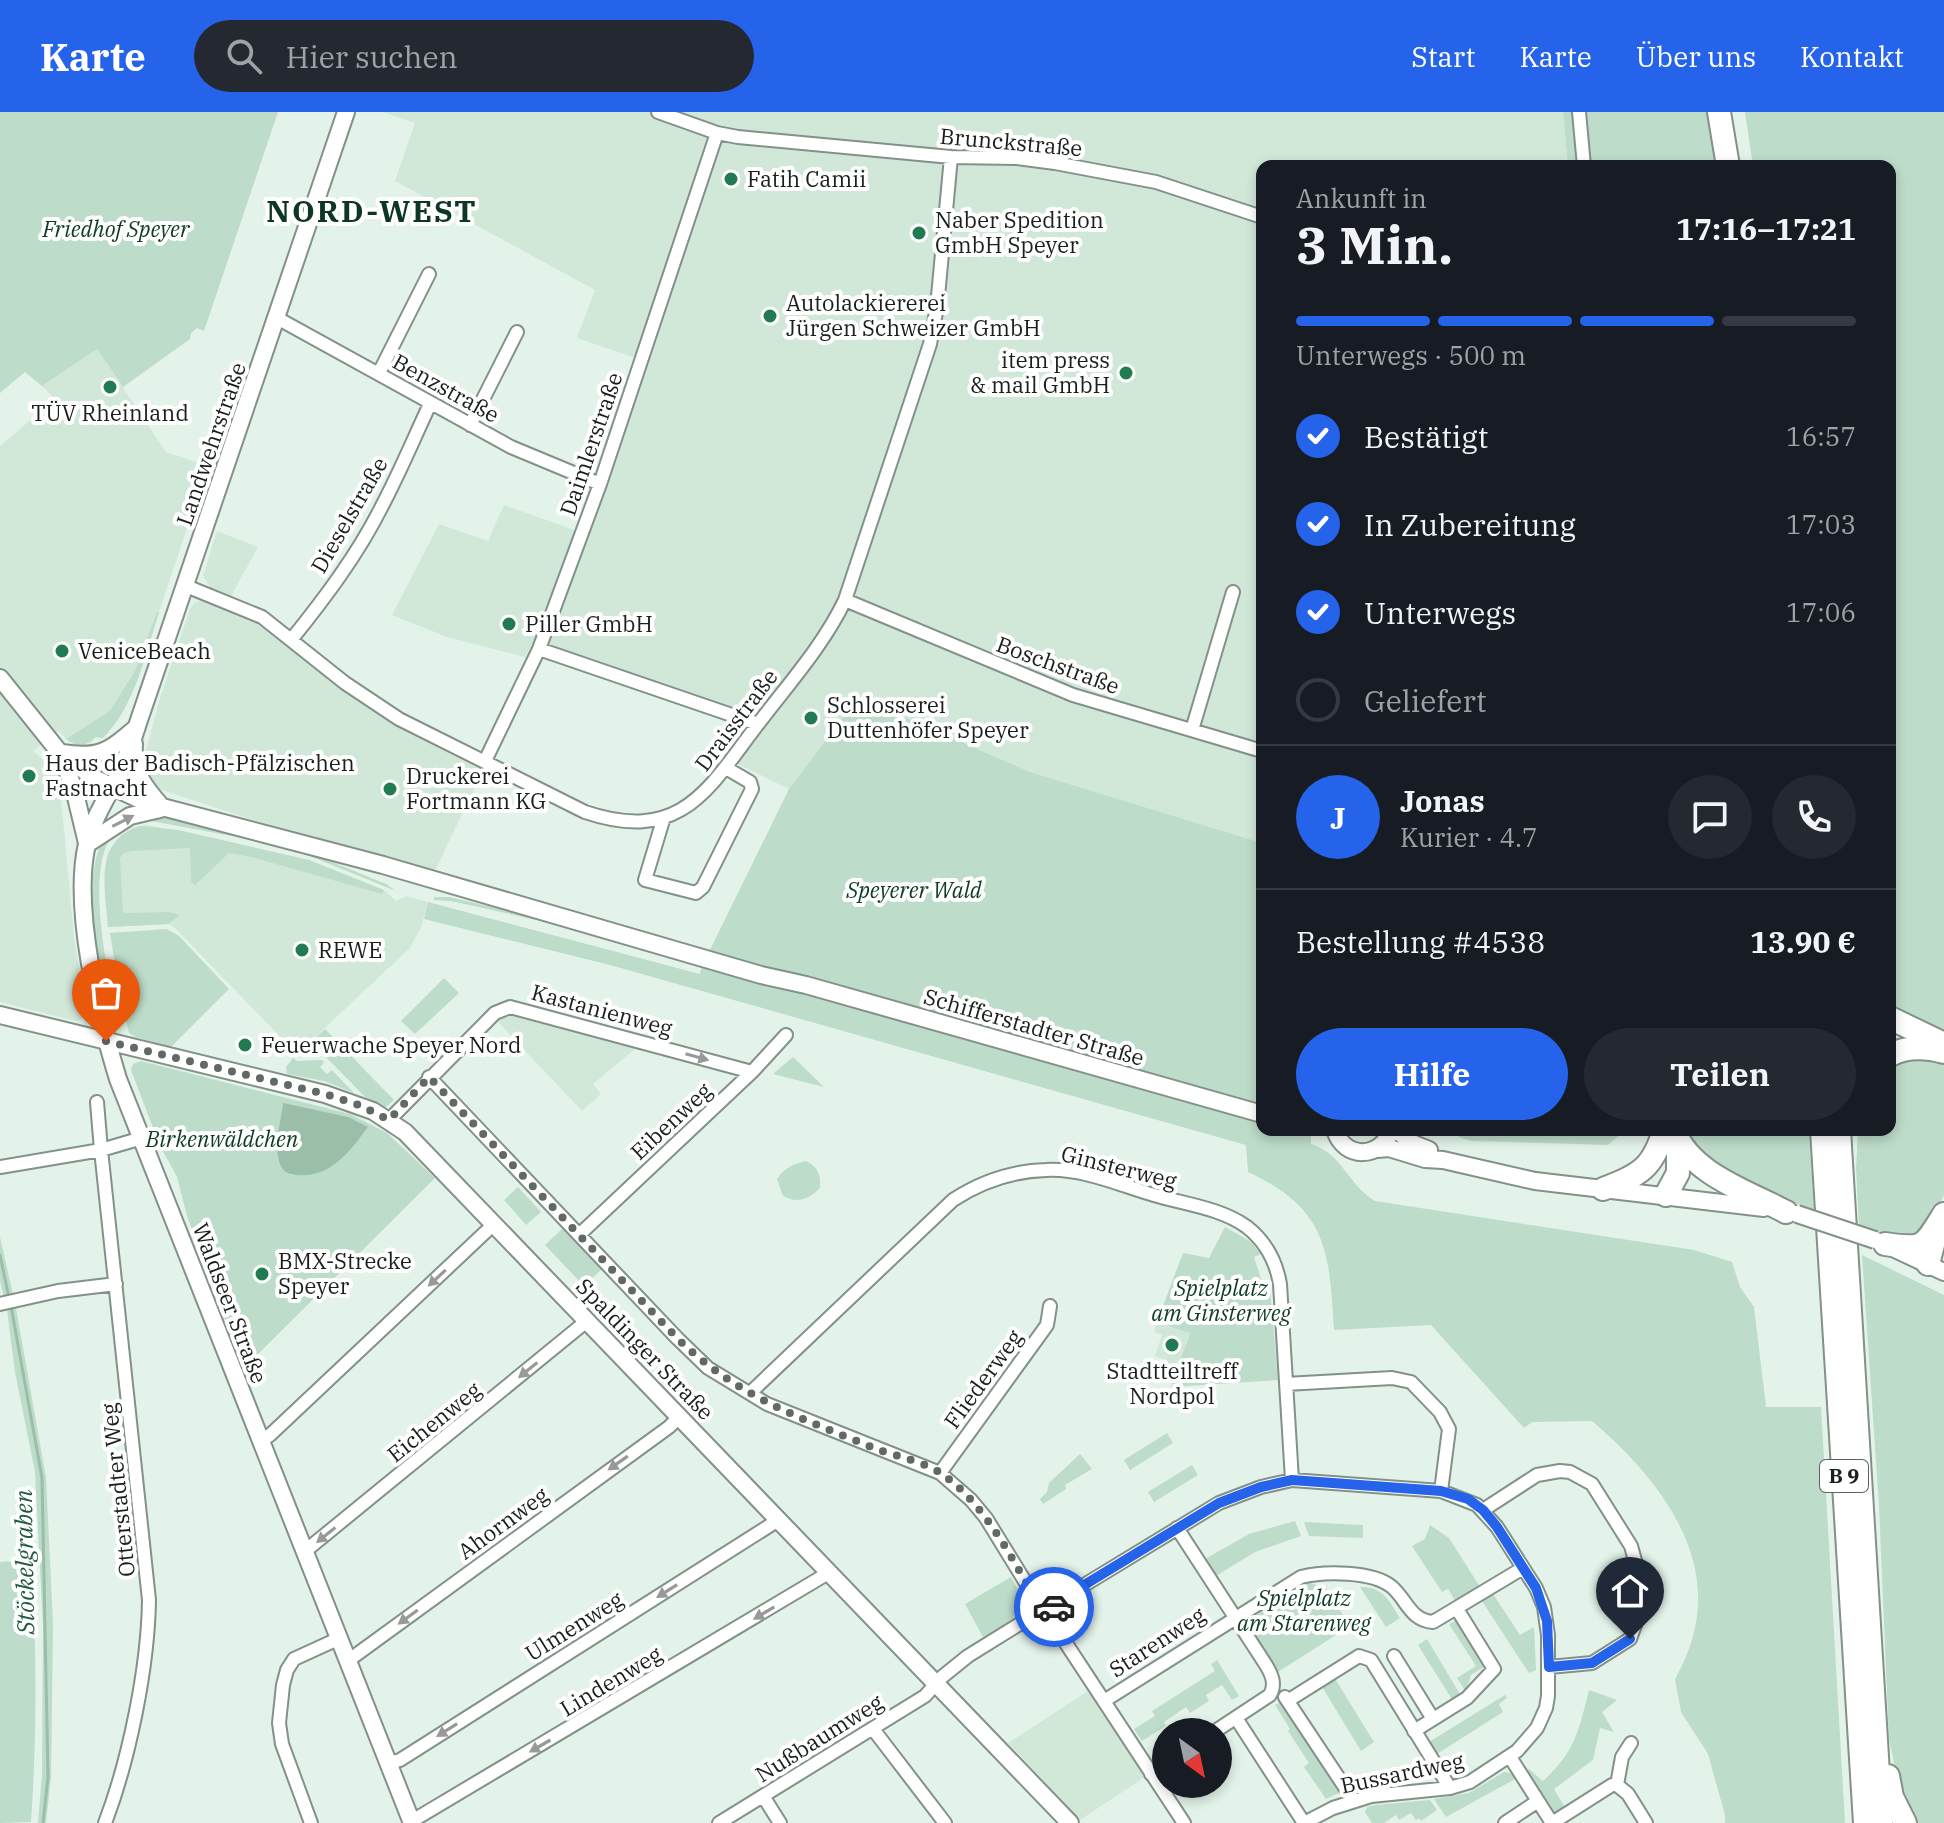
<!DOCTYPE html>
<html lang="de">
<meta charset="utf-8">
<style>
:root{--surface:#171b24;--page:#242831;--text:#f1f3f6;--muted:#9ea1a6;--line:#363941;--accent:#2563eb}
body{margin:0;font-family:"IBM Plex Serif",serif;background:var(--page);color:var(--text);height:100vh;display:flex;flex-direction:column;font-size:30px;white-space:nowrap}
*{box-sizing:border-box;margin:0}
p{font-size:26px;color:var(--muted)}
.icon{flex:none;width:44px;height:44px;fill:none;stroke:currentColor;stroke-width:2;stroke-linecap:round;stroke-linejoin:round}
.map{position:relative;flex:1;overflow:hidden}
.details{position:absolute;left:1256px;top:48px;width:640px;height:976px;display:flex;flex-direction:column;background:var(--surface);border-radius:16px;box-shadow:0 4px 12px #0003}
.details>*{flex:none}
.needle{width:52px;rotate:147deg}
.tools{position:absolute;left:1152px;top:1606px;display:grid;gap:16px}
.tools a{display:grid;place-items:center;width:80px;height:80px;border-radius:50%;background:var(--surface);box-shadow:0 4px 12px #0003;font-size:40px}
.pin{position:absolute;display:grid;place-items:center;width:68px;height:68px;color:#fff;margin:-82px -34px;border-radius:50% 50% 50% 0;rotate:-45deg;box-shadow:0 0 8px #0007}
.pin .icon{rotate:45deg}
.courier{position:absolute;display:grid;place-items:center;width:80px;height:80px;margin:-40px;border:6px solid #2563eb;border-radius:50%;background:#fff;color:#222;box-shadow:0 2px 10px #0007}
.head em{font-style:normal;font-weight:700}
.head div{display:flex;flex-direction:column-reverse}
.head{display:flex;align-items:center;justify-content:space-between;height:136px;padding:0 40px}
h1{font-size:52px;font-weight:700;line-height:60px}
.bar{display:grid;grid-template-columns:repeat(4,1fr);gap:12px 8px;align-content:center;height:96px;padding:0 40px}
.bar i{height:10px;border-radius:6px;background:var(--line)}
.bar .active{background:var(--accent)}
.bar p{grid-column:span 4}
.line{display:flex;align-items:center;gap:20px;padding:0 40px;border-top:2px solid var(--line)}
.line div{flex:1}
.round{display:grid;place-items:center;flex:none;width:84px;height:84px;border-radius:42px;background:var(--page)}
ol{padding:0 40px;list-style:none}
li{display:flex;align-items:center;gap:24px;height:88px}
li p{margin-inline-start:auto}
li .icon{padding:8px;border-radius:50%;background:var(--accent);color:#fff;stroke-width:4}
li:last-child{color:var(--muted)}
li i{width:44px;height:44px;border:4px solid var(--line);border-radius:50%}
.button{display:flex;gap:16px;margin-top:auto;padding:16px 40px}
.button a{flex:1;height:92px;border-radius:48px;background:var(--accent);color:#fff;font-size:32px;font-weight:700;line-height:92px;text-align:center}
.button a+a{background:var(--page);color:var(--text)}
header{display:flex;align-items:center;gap:48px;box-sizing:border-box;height:112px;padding:0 40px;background:var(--accent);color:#fff}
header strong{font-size:38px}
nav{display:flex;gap:44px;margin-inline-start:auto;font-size:28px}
.search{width:560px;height:72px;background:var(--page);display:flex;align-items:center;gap:20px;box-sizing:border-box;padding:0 28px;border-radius:44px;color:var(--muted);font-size:30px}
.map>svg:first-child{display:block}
</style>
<header>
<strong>Karte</strong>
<div class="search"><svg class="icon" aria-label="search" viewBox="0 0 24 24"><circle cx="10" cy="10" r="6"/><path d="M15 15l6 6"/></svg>Hier suchen</div>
<nav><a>Start</a><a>Karte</a><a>Über uns</a><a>Kontakt</a></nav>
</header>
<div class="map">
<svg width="1944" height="1711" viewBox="0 0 1944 1711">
<rect width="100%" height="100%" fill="#e3f3e9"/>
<path fill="#d1e8d9" d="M383 0H1563L1568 54H1262V731L1030 660 861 586 848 599 789 677 736 651 764 612 532 533 525 545 447 525 392 503 439 412 488 429 504 393 577 419 636 246 577 226 595 178 395 69 415 11Z
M97 237 166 340 208 354 135 571 122 600 103 626 96 625 91 631 77 633 66 627 59 619 33 639 56 659 60 675 74 824 86 898 84 906 76 909 0 890V334L55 287 42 274Z
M217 419 258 435 224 497 258 512 375 600 484 656 434 761 308 726 159 677 150 668 145 657 144 646 160 586 190 497 194 491 205 488 210 475 203 464Z
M148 713 309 748 385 779 396 789 406 784 428 790 421 815 410 836 297 942 175 816 168 812 108 815 105 762 107 742 121 723 135 715Z
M508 900 640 933 593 972 601 982 582 999 496 908Z
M1157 1210 1190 1220 1174 1268 1161 1264 1166 1248 1155 1244 1162 1223 1154 1220Z
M1088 1579 1145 1665 1080 1708 1008 1631Z"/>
<path fill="#bddcc9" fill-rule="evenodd" d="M0 0H278L204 219 197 216 191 221 190 227 123 275 97 237 42 274 25 260 0 281Z
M1563 0H1708L1717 54H1568Z
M1745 0H1944V922L1898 901 1890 895V54H1753Z
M157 500 159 501C145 543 135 594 103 626L96 625C84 633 81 638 66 627L110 599 136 557Z
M861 586 1030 660 1262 731V1018L1316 1019 1311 1024V1032C1341 1040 1349 1074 1375 1089L1694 1138 1732 1150 1740 1175 1754 1195 1766 1295H1821L1845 1711H1725V1703L1708 1642 1681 1600 1675 1567C1734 1465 1670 1376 1592 1309L1532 1310 1524 1316 1431 1213 1334 1218C1329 1139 1328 1097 1248 1060L1246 1033 610 853 424 807 428 790 700 862 702 853 541 809 451 789 434 788V785H449L554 809 704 850 789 677 848 599Z
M156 704 236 721 315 743 386 772 396 779 305 742 253 728 146 708Z
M141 714 178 718 309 748 384 778 382 782 251 745 229 741 195 773 191 770 190 736 132 739 124 741 120 746 123 801 169 800 180 803 168 812 108 815C105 777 93 727 141 714Z
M104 726H111C87 759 106 850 113 890L106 891C97 848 81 765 104 726Z
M167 817 179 824 229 877 171 935 135 925 129 921 121 890 110 821Z
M444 866 459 881 415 922 401 909Z
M325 917 394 988 385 996 365 985 324 943 297 942Z
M793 945 824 975 773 962Z
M1895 945 1944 947V1083L1925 1126 1884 1123 1859 1113 1856 1056 1858 1018H1890V948Z
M293 946 297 949 322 948 324 950 320 955 327 962 332 958 354 981 324 969 287 962 286 955Z
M141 949 350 1002 387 1021 435 1066 243 1257 187 1104 177 1065 160 1034 131 958 133 952ZM283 992 367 1016C347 1042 326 1064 291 1063L277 1037Z
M1449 1018H1626L1608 1033 1472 1029 1459 1025Z
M1679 1018H1809L1814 1098 1780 1086 1714 1057Z
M806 1049C818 1055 821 1063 820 1076 809 1087 798 1092 783 1084L777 1067C784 1056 794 1052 806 1049Z
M518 1075 541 1100 526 1113 504 1088Z
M1225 1115 1250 1129 1261 1142 1254 1145 1264 1176H1270L1278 1268 1171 1275 1190 1221 1157 1210 1183 1141 1209 1146Z
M563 1116 602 1157 584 1174 545 1133Z
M0 1125 16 1196 46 1366 53 1512 51 1665 46 1711H38L42 1663 43 1515 35 1360 15 1260 7 1198 0 1169Z
M1862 1143 1944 1183V1711H1918L1915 1707 1898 1670 1889 1627 1879 1394Z
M1167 1321 1173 1331 1130 1358 1124 1348Z
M1080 1342 1092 1357 1065 1373 1066 1377 1043 1392 1040 1387 1047 1380 1049 1371Z
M1192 1353 1198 1363 1154 1390 1148 1380Z
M1295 1409 1301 1424 1255 1440 1216 1464 1205 1447 1249 1422Z
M1304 1410 1363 1413V1426L1309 1424Z
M1430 1413 1449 1426 1480 1475 1456 1490 1448 1477 1442 1480 1412 1434 1425 1427Z
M31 1448C37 1535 37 1623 31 1710L0 1711V1450Z
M1011 1465 1024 1489C1020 1507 998 1515 983 1525L965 1492Z
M1310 1471 1326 1476 1350 1514 1278 1560 1251 1518 1250 1507 1295 1476Z
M1360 1475C1383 1474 1389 1489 1400 1506L1386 1515Z
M1493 1482 1520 1523 1534 1515 1536 1558 1529 1561 1482 1489Z
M1458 1507 1487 1553 1471 1563 1466 1580 1457 1566 1476 1554 1449 1512Z
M1427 1527 1461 1584 1453 1589 1418 1533Z
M1217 1548 1239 1584 1232 1588 1222 1573 1206 1583 1209 1589 1190 1601 1186 1595 1164 1610 1166 1614 1142 1629 1134 1617 1155 1604 1152 1599 1215 1559 1211 1552Z
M1334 1565 1374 1630 1361 1639 1321 1573Z
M1589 1578 1617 1588 1602 1600 1614 1620 1600 1616 1593 1648 1554 1677 1566 1697 1555 1701 1551 1700 1527 1660 1529 1657 1543 1669C1575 1640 1579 1618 1589 1578Z
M1505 1583 1507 1586 1499 1592 1503 1600 1437 1642 1429 1630Z
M1282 1589 1343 1679 1326 1687 1304 1655 1309 1651 1288 1619 1290 1617 1275 1593Z
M1504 1660 1511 1661 1517 1666 1446 1705 1434 1687 1469 1681Z
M1430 1688 1437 1698 1421 1709 1419 1706 1416 1708 1411 1701 1399 1708 1396 1703 1384 1711H1372L1365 1700 1367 1695 1375 1693Z"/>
<path fill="#9abea8" d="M283 991 348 1005 368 1015C350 1039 331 1066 297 1063 288 1063 281 1058 279 1049 274 1031 281 1009 283 991Z"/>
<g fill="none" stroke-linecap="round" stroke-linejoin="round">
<path stroke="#9abea8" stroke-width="3" d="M0 1143 9 1186
M11 1194 42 1366 48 1665 43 1711"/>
<g stroke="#839188" stroke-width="16">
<path id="street" d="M658 0 717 21 738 25 951 45 1017 46 1055 51 1156 70 1262 105
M1579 0 1584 54
M277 206 511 335 600 372
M379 261 429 162
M470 313 517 220
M186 474 262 505 345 571 399 607 585 700C686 734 711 671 765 603 793 567 825 530 845 488L930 232 937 195 951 45
M845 488 1073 583 1262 639
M291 528C325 486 358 442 382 394 400 360 414 326 430 292
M539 537 758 612
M1192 618 1233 480
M485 649 539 537 600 372 717 21
M664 705 645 768 696 781 703 775 752 677 750 670 726 656
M429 965 677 1226 708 1256 767 1292 940 1361 971 1388 986 1406 1037 1489
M389 1008 495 901 510 895 752 960
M0 1055 101 1038 97 990
M580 1122 752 960 786 923
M0 1192 58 1179 116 1172
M1286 1272 1392 1266 1411 1270 1440 1300 1449 1317 1441 1379
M750 1281 953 1088C982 1069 1011 1059 1046 1058 1082 1056 1120 1073 1154 1083 1184 1092 1221 1096 1247 1115 1266 1130 1276 1149 1280 1172L1292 1368
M260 1329 270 1323 494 1112
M940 1361 1047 1213 1050 1194
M1483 1398 1537 1363 1560 1359 1570 1360 1592 1372 1631 1434 1636 1452 1638 1505 1630 1527 1592 1551 1549 1555
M1177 1416 1266 1553C1272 1563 1276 1572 1270 1583L1214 1620
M304 1440 588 1208
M1053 1492 1219 1391 1261 1375 1292 1368 1441 1379 1477 1393 1497 1415 1536 1476 1544 1495 1548 1523V1584L1546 1596 1537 1616 1517 1639 1470 1670 1450 1676 1371 1684 1333 1696 1304 1711
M1050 1507 1184 1711
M1394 1544 1433 1607
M349 1548 669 1315 680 1304
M1285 1585 1354 1689
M1289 1588 1359 1544 1371 1548 1450 1676
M1104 1589 1301 1465C1324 1459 1373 1459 1392 1475 1407 1488 1410 1508 1433 1510L1523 1456
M1236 1606 1304 1711
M873 1617 945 1711
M1414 1619 1467 1586 1494 1557 1457 1497
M1510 1645 1552 1711
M389 1651 400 1648 780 1407
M1151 1662 1166 1652
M1617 1673 1622 1645 1631 1631
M763 1684 780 1711
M412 1709 830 1460
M105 1711C129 1648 148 1556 149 1488L101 1038 142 1026
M311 1711 282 1632 279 1611 283 1573 287 1558 294 1547 340 1526
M719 1711 925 1584 942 1565 968 1544 1034 1503
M1505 1711 1538 1689
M1552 1711 1612 1673H1617L1628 1682 1646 1711"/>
</g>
<g stroke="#839188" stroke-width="20">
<path id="secondary" d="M346 0 137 614C132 630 127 646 120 660 108 684 93 706 87 732 72 796 99 905 118 967L412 1711
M0 566 60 641 96 667 147 691 383 753 761 863 806 873 1262 1002
M134 632C132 660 144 675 162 695
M62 641C100 647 109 639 137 615
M61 643 74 677 87 731
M87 732 130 704 160 697
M0 903 325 982 373 999 405 1020 1070 1711
M1335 1018C1344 1048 1381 1047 1391 1018
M1396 1018 1414 1032 1429 1038
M1377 1037 1389 1036 1425 1047 1443 1048 1535 1069 1764 1096
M1895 1137 1944 1160"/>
</g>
<g stroke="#839188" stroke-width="26">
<path id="highway" d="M1719 0 1728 54
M1890 906 1944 932
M1890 943C1907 934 1926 935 1944 940
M1674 1018C1690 1062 1749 1080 1786 1100
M1822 1018 1865 1711
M1839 1018 1881 1711
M1603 1077C1639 1063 1653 1057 1664 1018
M1666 1083 1678 1061V1028
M1885 1132C1925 1138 1923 1135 1944 1102
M1928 1152 1937 1117
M1888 1664 1892 1685 1905 1711"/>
</g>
<use href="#street" stroke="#fff" stroke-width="12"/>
<use href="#secondary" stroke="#fff" stroke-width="16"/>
<use href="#highway" stroke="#fff" stroke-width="22"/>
<g stroke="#839188" stroke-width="20" stroke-linecap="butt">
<path id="secondary-bridge" d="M1797 1102 1875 1128"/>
</g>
<use href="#secondary-bridge" stroke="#fff" stroke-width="16"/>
</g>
<defs><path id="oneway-solid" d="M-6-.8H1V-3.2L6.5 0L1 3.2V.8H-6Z" transform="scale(2)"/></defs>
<g fill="#989a99">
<use href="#oneway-solid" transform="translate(123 709) rotate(-27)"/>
<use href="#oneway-solid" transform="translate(697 945) rotate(16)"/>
<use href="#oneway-solid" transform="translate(437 1166) rotate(137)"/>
<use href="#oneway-solid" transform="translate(528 1258) rotate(141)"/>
<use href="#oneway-solid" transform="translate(618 1351) rotate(145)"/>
<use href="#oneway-solid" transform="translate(326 1423) rotate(141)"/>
<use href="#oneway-solid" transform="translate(667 1479) rotate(148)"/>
<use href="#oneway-solid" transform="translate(764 1501) rotate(149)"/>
<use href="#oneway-solid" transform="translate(408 1505) rotate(144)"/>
<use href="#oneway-solid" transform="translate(447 1618) rotate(148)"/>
<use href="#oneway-solid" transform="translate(540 1634) rotate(150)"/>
</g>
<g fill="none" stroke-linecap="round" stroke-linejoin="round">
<path stroke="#606964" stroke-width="8" stroke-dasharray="0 14.4" d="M106 929 325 982 359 993 389 1008 429 965 677 1226C737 1285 803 1307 879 1338 899 1345 925 1350 942 1362 986 1393 1010 1444 1037 1489L1032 1497 1036 1506 1042 1509 1050 1507 1055 1500 1054 1495"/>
<path stroke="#2563eb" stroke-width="10" d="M1054 1495 1053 1492 1219 1391 1261 1375 1292 1368 1441 1379 1468 1387 1483 1398 1497 1415 1536 1476 1547 1509 1549 1555 1592 1551 1630 1527"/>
</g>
<g fill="#227b50" stroke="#fff" stroke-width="3">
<circle cx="731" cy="67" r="8"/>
<circle cx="919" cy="121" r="8"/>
<circle cx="770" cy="204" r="8"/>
<circle cx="1126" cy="261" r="8"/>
<circle cx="110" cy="275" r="8"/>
<circle cx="509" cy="512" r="8"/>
<circle cx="62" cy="539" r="8"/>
<circle cx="811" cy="606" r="8"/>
<circle cx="29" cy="664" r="8"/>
<circle cx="390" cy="677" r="8"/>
<circle cx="302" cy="838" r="8"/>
<circle cx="245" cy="933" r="8"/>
<circle cx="262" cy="1162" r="8"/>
<circle cx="1172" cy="1233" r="8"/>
</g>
<g text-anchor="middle" stroke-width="8" stroke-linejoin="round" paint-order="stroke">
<rect fill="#fff" stroke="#5e6260" stroke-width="2" x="1820" y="1348" width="48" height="32" rx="6"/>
<g font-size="20" font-weight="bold" fill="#191f1c">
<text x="1844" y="1371">B 9</text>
</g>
<g font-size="22" fill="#191f1c" stroke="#fff">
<text transform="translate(1011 30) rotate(5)" y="8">Brunckstraße</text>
<text transform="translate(446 276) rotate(29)" y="8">Benzstraße</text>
<text transform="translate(211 332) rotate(-71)" y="8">Landwehrstraße</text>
<text transform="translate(591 332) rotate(-71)" y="8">Daimlerstraße</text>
<text transform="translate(349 403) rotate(-60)" y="8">Dieselstraße</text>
<text transform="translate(1058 553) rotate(20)" y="8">Boschstraße</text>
<text transform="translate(736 608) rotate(-53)" y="8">Draisstraße</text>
<text transform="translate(602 898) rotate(15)" y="8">Kastanienweg</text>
<text transform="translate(1034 915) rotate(16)" y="8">Schifferstadter Straße</text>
<text transform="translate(671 1009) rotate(-43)" y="8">Eibenweg</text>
<text transform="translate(1119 1055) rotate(14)" y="8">Ginsterweg</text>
<text transform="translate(230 1191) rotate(69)" y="8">Waldseer Straße</text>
<text transform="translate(645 1237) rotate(46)" y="8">Spaldinger Straße</text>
<text transform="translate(983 1267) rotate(-54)" y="8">Fliederweg</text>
<text transform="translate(434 1310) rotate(-39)" y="8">Eichenweg</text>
<text transform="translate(118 1378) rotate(-96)" y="8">Otterstadter Weg</text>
<text transform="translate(503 1411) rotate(-36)" y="8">Ahornweg</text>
<text transform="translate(574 1514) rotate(-32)" y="8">Ulmenweg</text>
<text transform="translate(1157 1530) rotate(-33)" y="8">Starenweg</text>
<text transform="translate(611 1569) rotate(-31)" y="8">Lindenweg</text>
<text transform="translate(819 1626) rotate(-32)" y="8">Nußbaumweg</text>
<text transform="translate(1402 1661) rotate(-12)" y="8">Bussardweg</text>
</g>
<g font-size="22" fill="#191f1c" stroke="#fff" text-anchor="start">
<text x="747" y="75">Fatih Camii</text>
<text x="935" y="116">Naber Spedition<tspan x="935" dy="25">GmbH Speyer</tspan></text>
<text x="786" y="199">Autolackiererei<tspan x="786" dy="25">Jürgen Schweizer GmbH</tspan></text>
<text x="1110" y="256" text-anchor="end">item press<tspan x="1110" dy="25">&amp; mail GmbH</tspan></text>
<text x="110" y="309" text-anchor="middle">TÜV Rheinland</text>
<text x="525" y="520">Piller GmbH</text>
<text x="78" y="547">VeniceBeach</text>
<text x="827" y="601">Schlosserei<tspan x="827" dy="25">Duttenhöfer Speyer</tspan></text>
<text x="45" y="659">Haus der Badisch-Pfälzischen<tspan x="45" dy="25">Fastnacht</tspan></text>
<text x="406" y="672">Druckerei<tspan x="406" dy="25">Fortmann KG</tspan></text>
<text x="318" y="846">REWE</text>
<text x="261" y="941">Feuerwache Speyer Nord</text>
<text x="278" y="1157">BMX-Strecke<tspan x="278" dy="25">Speyer</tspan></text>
<text x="1172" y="1267" text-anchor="middle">Stadtteiltreff<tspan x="1172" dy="25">Nordpol</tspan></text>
</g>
<g font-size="22" font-style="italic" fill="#0d3b24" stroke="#fff">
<text x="116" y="125">Friedhof Speyer</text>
<text x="914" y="786">Speyerer Wald</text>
<text x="222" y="1035">Birkenwäldchen</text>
<text x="1221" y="1184">Spielplatz<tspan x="1221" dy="25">am Ginsterweg</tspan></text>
<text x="1304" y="1494">Spielplatz<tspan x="1304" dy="25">am Starenweg</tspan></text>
</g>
<g font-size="24" font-style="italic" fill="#215b3d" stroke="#fff">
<text transform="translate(25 1450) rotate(-91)" y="8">Stöckelgraben</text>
</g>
<g font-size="30" font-weight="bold" letter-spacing="2" fill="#0d3722" stroke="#fff">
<text x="372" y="110">NORD-WEST</text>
</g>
</g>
</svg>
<div class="tools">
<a><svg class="needle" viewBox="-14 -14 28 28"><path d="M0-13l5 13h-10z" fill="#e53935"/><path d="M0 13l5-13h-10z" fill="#9ea1a6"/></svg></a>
</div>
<div class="pin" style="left:106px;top:929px;background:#ea580c"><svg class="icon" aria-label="bag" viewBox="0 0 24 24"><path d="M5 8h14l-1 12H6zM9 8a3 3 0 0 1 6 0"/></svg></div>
<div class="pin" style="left:1630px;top:1527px;background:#1f2937"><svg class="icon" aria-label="home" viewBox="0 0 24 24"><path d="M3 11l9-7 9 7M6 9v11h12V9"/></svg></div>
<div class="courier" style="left:1054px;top:1495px"><svg class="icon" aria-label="car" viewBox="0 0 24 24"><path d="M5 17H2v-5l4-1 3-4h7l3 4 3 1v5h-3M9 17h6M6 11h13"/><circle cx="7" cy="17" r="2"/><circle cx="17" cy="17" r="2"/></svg></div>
<section class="details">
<div class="head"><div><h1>3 Min.</h1><p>Ankunft in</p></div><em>17:16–17:21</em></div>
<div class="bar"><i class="active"></i><i class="active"></i><i class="active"></i><i></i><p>Unterwegs · 500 m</p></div>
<ol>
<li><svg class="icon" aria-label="check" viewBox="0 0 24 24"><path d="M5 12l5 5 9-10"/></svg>Bestätigt<p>16:57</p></li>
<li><svg class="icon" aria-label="check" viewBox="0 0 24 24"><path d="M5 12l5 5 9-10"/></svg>In Zubereitung<p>17:03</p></li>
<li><svg class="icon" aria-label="check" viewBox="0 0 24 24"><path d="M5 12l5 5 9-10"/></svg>Unterwegs<p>17:06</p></li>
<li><i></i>Geliefert</li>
</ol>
<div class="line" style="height:144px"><b class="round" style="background:var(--accent);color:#fff">J</b><div><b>Jonas</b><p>Kurier · 4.7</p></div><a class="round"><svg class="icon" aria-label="chat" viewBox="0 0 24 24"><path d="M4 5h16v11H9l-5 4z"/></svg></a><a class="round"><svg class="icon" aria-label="phone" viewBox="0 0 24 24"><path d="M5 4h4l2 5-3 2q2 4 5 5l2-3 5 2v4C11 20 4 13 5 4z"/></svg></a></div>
<div class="line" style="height:104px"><div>Bestellung #4538</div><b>13.90 €</b></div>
<div class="button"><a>Hilfe</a><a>Teilen</a></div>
</section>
</div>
